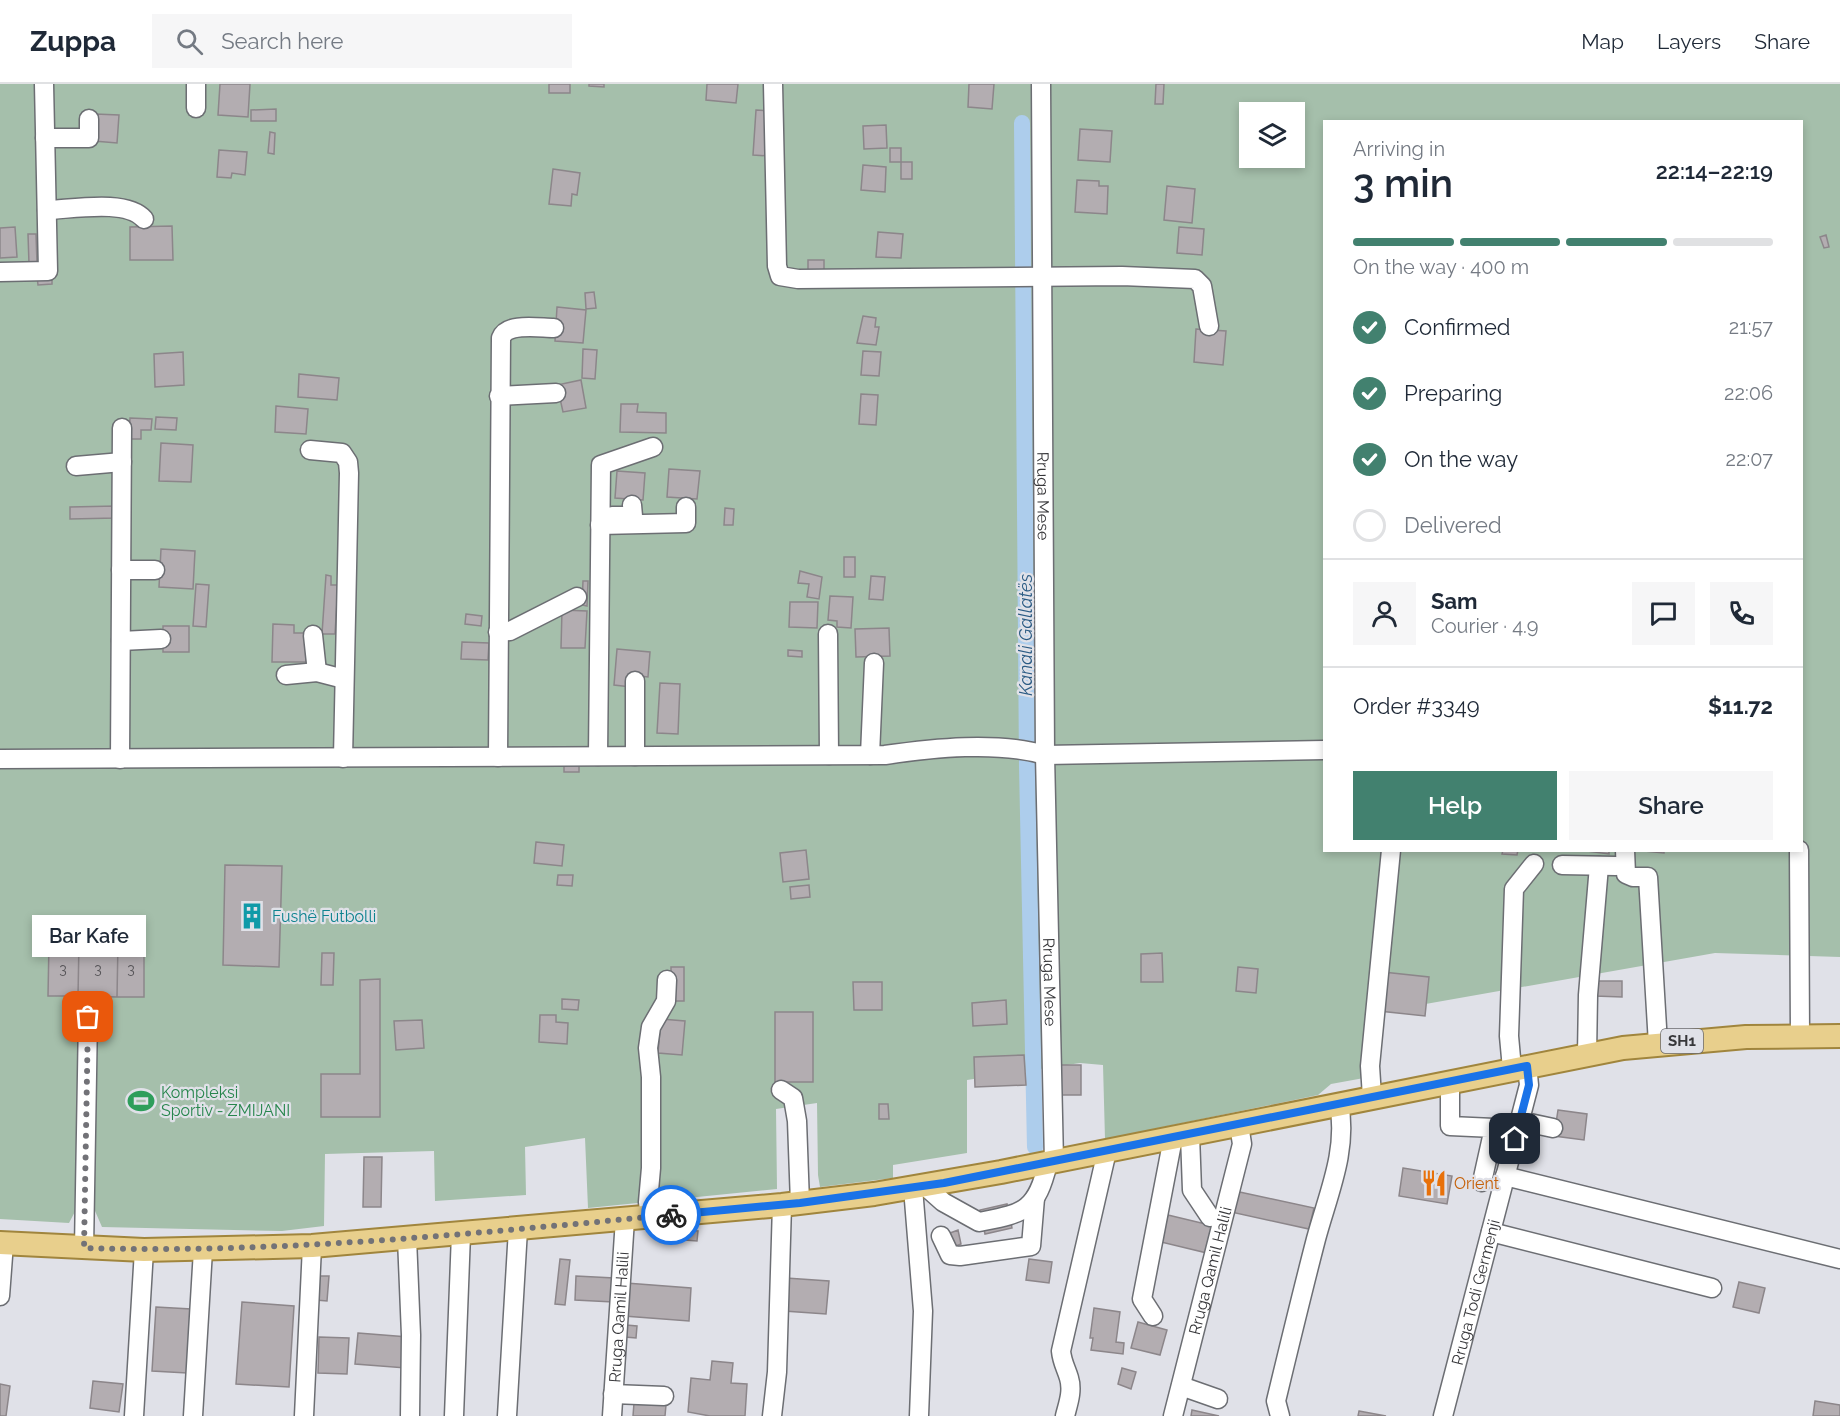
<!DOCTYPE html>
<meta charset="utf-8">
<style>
:root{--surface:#fff;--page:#f6f6f7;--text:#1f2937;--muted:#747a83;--line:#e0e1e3;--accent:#42816f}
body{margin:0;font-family:Raleway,sans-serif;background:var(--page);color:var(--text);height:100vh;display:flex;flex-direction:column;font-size:22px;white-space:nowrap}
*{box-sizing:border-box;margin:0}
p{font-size:20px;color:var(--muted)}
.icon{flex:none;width:33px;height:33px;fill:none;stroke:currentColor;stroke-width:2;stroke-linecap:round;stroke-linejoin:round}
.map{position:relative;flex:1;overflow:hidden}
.drawer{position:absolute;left:1323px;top:36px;width:480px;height:732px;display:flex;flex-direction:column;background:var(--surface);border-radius:0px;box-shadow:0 3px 9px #0003}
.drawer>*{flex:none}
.buttons{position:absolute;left:1239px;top:18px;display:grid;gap:12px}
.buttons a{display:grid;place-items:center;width:66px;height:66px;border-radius:0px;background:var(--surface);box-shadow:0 3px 9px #0003;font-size:30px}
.pin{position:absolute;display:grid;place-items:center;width:51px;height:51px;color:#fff;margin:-26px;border-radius:12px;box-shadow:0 3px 9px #0006}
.courier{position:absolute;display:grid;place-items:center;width:60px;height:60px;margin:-30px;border:4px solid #1a73e8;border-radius:50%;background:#fff;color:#222;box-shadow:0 2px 8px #0007}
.bubble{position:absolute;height:42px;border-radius:0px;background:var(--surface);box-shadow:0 3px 9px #0003;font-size:20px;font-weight:600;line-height:42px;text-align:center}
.head em{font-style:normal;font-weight:600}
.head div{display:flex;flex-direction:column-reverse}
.head{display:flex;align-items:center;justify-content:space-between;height:102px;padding:0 30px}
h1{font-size:39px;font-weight:600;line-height:45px}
.bar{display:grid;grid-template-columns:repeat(4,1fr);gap:9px 6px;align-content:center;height:72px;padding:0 30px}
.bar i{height:8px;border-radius:4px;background:var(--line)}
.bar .on{background:var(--accent)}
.bar p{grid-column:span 4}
.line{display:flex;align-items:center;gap:15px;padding:0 30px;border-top:2px solid var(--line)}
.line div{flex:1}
.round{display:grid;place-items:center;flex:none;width:63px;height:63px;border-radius:0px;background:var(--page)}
ol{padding:0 30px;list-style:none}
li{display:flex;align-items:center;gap:18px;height:66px}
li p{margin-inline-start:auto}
li .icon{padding:6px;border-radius:50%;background:var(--accent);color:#fff;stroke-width:4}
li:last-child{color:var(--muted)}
li i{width:33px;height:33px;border:3px solid var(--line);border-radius:50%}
.button{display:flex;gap:12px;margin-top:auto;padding:12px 30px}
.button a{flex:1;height:69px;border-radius:0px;background:var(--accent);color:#fff;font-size:24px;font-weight:600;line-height:69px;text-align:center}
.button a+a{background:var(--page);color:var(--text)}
header{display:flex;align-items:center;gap:36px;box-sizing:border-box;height:84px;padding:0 30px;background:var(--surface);border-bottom:2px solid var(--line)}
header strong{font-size:28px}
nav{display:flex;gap:33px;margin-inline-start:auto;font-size:21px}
.search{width:420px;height:54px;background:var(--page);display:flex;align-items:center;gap:15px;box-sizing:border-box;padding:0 21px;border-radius:0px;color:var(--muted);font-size:22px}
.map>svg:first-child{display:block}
</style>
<header>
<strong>Zuppa</strong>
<div class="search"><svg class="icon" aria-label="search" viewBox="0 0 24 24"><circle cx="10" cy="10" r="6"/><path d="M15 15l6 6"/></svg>Search here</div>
<nav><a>Map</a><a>Layers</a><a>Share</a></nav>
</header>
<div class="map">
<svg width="1840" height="1332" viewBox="0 0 1840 1332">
<rect width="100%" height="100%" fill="#e0e1e8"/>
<path fill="#a5bfab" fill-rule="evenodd" d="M0 0H1840V873L1715 869 1369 930 1364 994 1331 1000 1318 1011 1105 1055 1103 981 1080 979 967 996V1069L893 1081V1094L820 1103 818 1091 817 1019 776 1025 777 1105 588 1124 585 1054 525 1063 526 1111 435 1117 434 1067 325 1070 324 1142 282 1147 102 1143 92 1120H79L69 1139 0 1135ZM1250 28H1294V74H1250ZM1324 38H1802V766H1324Z"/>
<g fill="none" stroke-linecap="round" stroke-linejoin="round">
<path stroke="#adcdec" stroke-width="16" d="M1022 39 1027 683 1035 1063"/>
</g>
<path fill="#b3adb1" stroke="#8c868a" stroke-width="1.5" d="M220 0H250L248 33 218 31Z
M549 0H570V9H549Z
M589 0H604V3L589 2Z
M707 0H738L736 19 706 16Z
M969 0H994L992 25 968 23Z
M1156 0H1164L1163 20H1155Z
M276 25V37H251V26Z
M756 26 771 27 769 72 753 71Z
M95 30 119 31 117 59 94 57Z
M886 41 887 64 864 65 863 42Z
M1080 45 1112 47 1110 78 1078 76Z
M270 48 275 49 274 70 268 69Z
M890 64H901V78H890Z
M219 66 247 68 245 91 232 89 231 94 217 93Z
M901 78H912V95H901Z
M863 81 886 83 885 108 861 106Z
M553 85 580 89 577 111 572 110 571 122 549 120Z
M1077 96 1099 97V102H1108L1107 130 1075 128Z
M1167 102 1195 105 1192 139 1164 136Z
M172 142 173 176H130V143Z
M15 143 17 173 0 174V144Z
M1179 143 1204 145 1202 171 1177 169Z
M878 148 903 150 901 174 876 173Z
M28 150H36L37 179 29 180Z
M1826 151 1829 163 1824 164 1820 153Z
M808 176H824V188H808Z
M52 191V200L38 201 37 192Z
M594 208 596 224 586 225 585 209Z
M557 223 586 226 583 259 555 257Z
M863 232 876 234 875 243H879L876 261 857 259Z
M1196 245 1226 247 1223 281 1194 278Z
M583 265 597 266 595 295 582 294Z
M863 267 881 268 879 292 861 291Z
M183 268 184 301 155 303 154 270Z
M299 290 339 294 337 316 298 313Z
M581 296 586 324 563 328 557 301Z
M861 310 878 311 876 341 859 340Z
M621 320H638L637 328 666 329V349L620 348Z
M276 322 308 325 306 350 275 348Z
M156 333 177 334 176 346 155 345Z
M130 334 152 335 151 346H141V355H129Z
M161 359 193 361 191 398 159 397Z
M669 385 700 387 697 415 667 413Z
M617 387 645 389 643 416 615 414Z
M116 422V434L70 435V423Z
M725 424 734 425 733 441H724Z
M161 465 195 467 193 505 159 503Z
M844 473H855V493H844Z
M800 487 822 493 819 515 807 513 809 500 798 499Z
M326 491 331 492V501H338L335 550H322Z
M871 492 885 493 883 516 869 515Z
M583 497H588L587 522 582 521Z
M196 500 209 501 206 543 193 542Z
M830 512 853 513 851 544 837 543V537L828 536Z
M790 518H818L817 544 789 543Z
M562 526 587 527 585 564H561Z
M466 530 482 532 481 542 465 540Z
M273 540 294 541V549H306V578H272Z
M163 542H189V568H163Z
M889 544 890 572 856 573 855 545Z
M462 558 489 559 488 576 461 575Z
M617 565 650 568 648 593 632 591 631 603 614 601Z
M788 566 802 567V573L788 572Z
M660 599 680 600 678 650 657 649Z
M564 678H579V688H564Z
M536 758 564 761 562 782 534 779Z
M806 766 809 795 783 798 780 769Z
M1503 766H1518L1517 771 1502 770Z
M1579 766H1609V770Z
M1633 766H1664V769Z
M225 781 282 782 279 883 223 881Z
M558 791H573L572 802 557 801Z
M809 801 810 813 791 815 790 803Z
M49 858H79L78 912H48Z
M79 858H118L117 913 78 912Z
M118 858H144V913H117Z
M322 869H334L333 901H321Z
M1162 869 1163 898H1141V870Z
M671 883H684V917H671Z
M1238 883 1258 885 1256 909 1236 907Z
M1383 888 1429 893 1425 932 1379 927Z
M380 895V1033H321V990H360V896Z
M1595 897H1622V913L1595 912Z
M853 898H882V926H854Z
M562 915 579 916 578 926 562 925Z
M1006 916 1007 940 973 942 972 919Z
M775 928H813V998H775Z
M540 931H556V938L568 939 567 960 539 958Z
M661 935 685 937 682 971 658 969Z
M422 936 424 964 396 966 394 937Z
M1024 971 1026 1001 975 1003 974 973Z
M1059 981H1081V1011H1059Z
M879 1020H888L889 1035H879Z
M1558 1026 1587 1030 1584 1056 1554 1052Z
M364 1073H382L381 1123H363Z
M1403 1084 1452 1092 1447 1120 1399 1112Z
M1235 1107 1314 1124 1309 1145 1231 1128Z
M1007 1120 1012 1144 985 1150 980 1126Z
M1168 1131 1214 1142 1207 1169 1161 1158Z
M686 1146 698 1147 697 1157 685 1156Z
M958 1146 961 1160 953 1163 950 1149Z
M560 1175 570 1176 565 1221 555 1220Z
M1029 1175 1052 1178 1049 1199 1026 1196Z
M318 1192H329L327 1217 316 1216Z
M576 1192 614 1194 613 1218 575 1216Z
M786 1194 829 1197 826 1230 784 1227Z
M1739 1198 1765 1204 1759 1229 1733 1223Z
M626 1199 691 1204 689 1237 624 1232Z
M242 1218 294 1222 289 1303 236 1300Z
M156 1223 191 1225 187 1289 152 1287Z
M1094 1224 1120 1228 1116 1258 1124 1259 1123 1270 1091 1266 1093 1254H1090Z
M1138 1238 1167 1246 1160 1271 1131 1264Z
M626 1241 637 1242 636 1254 625 1253Z
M358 1249 408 1253 406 1284 355 1280Z
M319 1253 349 1254 347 1290 318 1289Z
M712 1277 733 1279 731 1299 747 1300 745 1332H710L688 1328 691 1294 710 1296Z
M1122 1284 1136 1288 1131 1305 1118 1300Z
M93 1297 123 1300 119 1328 90 1324Z
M0 1300 10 1302 6 1332H0Z
M1815 1317 1840 1321V1332H1813Z
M634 1319 666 1321 665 1332H633Z
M1192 1326 1219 1332H1191Z
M1359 1327 1386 1332H1358Z"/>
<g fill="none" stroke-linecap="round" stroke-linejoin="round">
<g stroke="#6c6e73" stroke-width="21">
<g id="minor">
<path d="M196 0V24"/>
<path d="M773 0 777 182 780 192 798 195 1122 192 1195 195 1202 202 1209 242"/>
<path id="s1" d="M1041 0 1045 671 1054 1078"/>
<path d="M45 54H89V35"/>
<path d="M47 126C73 125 127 115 144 135"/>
<path d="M0 188 48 187 44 0"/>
<path d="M499 312 556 309"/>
<path d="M310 366 342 369 348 378 349 389 343 674"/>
<path d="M76 382 122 378"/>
<path d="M612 432H633L632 421"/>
<path d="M600 441 686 439V423"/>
<path d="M121 486H155"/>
<path d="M498 548 510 547 577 513"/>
<path d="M828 550 829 671"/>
<path d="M313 551 317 588"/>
<path d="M121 557 161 555"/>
<path d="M286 591 317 588 344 595"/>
<path d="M635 597V672"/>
<path d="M870 671 874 579"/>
<path d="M598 672 601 381 653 363"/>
<path d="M498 673 501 254C507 238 539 244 554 244"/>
<path d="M0 675 885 671C933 664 997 657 1045 671L1324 666"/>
<path d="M120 675 122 344"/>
<path d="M1625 766 1626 790 1633 793H1648L1658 960"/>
<path d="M1799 766 1800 952"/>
<path d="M1562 781 1616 782"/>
<path d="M1587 971 1588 911 1599 782"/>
<path d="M1512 985 1509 952 1514 805 1534 780"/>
<path d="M1450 997V1042L1494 1044 1482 1098"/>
<path d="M781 1006 793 1014 797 1037 800 1119"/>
<path d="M1372 1013 1370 982 1391 766"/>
<path d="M1520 1037 1553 1044"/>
<path d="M1190 1051 1192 1106 1210 1133"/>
<path d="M1505 1092 1840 1175"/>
<path d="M925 1102 943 1118 979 1138C1024 1129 1036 1128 1048 1079"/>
<path d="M913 1104 923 1227 919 1332"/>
<path d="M650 1133 648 1118 651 1084V993L648 964 651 943 666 917 667 896"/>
<path d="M1491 1148 1712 1204"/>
<path d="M941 1152 950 1171 960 1172 1031 1162 1035 1114"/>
<path d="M407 1154 411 1251 410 1332"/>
<path d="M84 1164 88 933"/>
<path d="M0 1212 4 1159"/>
<path d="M1153 1232 1142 1215 1173 1054"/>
<path d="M1181 1302 1218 1315"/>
<path d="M613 1310 664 1312"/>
<path d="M134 1332 144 1166"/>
<path d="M193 1332 203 1166"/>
<path d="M304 1332 312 1162"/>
<path d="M454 1332 461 1150"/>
<path d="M507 1332 518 1145"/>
<path id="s2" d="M612 1332 625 1135"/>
<path d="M772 1332 777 1288 782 1121"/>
<path d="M1065 1332C1068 1320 1073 1307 1069 1294 1066 1284 1062 1278 1061 1267L1107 1067"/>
<path id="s3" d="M1173 1332 1242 1060 1239 1041"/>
<path d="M1280 1332 1276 1317C1289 1263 1302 1209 1316 1155 1328 1110 1348 1067 1339 1020"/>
<path id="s4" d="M1443 1332 1529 1001 1527 982"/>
</g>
</g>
<g stroke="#a0853d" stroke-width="26">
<path id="major" d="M0 1159 144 1166 312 1162 782 1121 874 1110 1001 1088 1623 964 1746 953 1840 952"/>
</g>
<use href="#minor" stroke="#fff" stroke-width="18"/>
<use href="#major" stroke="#e8cf8c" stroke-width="22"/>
</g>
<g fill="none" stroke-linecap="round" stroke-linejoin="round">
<path stroke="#727277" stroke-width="6" stroke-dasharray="0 10.8" d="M88 933 84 1164C281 1170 475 1149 671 1131"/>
<path stroke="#1a73e8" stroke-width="8" d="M671 1131 800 1119 944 1099 1527 982 1529 1001 1515 1055"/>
</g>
<defs>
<g id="building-bare" transform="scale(2.07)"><path d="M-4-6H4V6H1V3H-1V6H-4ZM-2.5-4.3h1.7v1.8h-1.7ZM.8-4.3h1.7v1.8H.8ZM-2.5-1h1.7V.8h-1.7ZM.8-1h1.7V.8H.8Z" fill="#0f9aa8" stroke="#e0e1e8" stroke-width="2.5" paint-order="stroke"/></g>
<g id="stadium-bare" transform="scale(2.07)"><path d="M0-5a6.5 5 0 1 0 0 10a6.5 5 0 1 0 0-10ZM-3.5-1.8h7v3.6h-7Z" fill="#2e9e5b" stroke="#e0e1e8" stroke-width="2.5" paint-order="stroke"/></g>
<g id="restaurant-bare" transform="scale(2.07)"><path d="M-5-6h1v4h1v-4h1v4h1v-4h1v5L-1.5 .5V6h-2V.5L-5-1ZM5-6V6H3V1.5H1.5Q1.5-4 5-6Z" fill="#e8710a" stroke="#e0e1e8" stroke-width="2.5" paint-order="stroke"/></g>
</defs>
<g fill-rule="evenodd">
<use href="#building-bare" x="252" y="832"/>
<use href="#stadium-bare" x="141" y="1017"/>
<use href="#restaurant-bare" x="1434" y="1099"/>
</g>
<g text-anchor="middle" stroke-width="4.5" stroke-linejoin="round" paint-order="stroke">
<g font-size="14" fill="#565458">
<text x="63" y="890">3</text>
<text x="98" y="890">3</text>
<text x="131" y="890">3</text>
</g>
<rect fill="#e0e1e8" stroke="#6a6a6e" stroke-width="1.5" x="1661" y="945" width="42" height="24" rx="4.5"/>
<g font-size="15" font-weight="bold" fill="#37373a">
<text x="1682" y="962">SH1</text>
</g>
<g font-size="16" fill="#37373a" stroke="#e0e1e8">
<text dy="6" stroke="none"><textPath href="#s1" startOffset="412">Rruga Mese</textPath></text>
<text dy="6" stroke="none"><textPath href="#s1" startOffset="898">Rruga Mese</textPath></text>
<text dy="6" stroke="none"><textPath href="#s3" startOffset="150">Rruga Qamil Halili</textPath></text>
<text dy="6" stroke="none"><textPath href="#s4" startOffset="128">Rruga Todi Germenji</textPath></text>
<text dy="6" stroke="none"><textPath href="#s2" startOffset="99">Rruga Qamil Halili</textPath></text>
</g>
<g font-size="16" fill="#0d838f" stroke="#e0e1e8" text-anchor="start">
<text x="272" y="838">Fushë Futbolli</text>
</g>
<g font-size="16" fill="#27864d" stroke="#e0e1e8" text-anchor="start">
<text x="161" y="1014">Kompleksi<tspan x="161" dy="18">Sportiv - ZMIJANI</tspan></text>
</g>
<g font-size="16" fill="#c56008" stroke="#e0e1e8" text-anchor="start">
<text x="1454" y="1105">Orient</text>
</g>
<g font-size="18" font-style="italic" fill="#2b5b84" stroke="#e0e1e8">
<text transform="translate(1026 551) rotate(-90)" y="6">Kanali Gallatës</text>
</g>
</g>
</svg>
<div class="buttons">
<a><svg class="icon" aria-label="layers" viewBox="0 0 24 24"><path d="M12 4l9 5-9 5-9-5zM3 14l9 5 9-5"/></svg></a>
</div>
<div class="pin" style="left:88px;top:933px;background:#ea580c"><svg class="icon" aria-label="bag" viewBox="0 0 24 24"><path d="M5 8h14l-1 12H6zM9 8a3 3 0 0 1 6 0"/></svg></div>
<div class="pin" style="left:1515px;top:1055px;background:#1f2937"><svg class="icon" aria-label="home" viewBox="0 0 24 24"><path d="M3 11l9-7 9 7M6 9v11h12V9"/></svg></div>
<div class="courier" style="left:671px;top:1131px"><svg class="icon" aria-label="bike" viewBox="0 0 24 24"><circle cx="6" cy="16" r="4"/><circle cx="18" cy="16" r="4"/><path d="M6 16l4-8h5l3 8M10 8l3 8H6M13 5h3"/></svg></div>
<div class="bubble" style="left:32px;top:831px;width:114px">Bar Kafe</div>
<section class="drawer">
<div class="head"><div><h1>3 min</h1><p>Arriving in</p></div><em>22:14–22:19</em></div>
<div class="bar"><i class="on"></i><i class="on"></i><i class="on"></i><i></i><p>On the way · 400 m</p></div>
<ol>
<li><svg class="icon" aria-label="check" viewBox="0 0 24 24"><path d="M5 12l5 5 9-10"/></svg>Confirmed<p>21:57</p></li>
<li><svg class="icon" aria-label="check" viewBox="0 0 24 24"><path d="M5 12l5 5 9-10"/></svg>Preparing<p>22:06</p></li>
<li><svg class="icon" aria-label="check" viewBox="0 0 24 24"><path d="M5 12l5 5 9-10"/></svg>On the way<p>22:07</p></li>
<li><i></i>Delivered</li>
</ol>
<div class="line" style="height:108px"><a class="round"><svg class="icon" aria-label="person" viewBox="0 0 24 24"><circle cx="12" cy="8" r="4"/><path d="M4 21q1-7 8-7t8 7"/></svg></a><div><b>Sam</b><p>Courier · 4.9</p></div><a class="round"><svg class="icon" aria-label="chat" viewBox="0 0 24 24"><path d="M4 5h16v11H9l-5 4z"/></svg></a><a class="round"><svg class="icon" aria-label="phone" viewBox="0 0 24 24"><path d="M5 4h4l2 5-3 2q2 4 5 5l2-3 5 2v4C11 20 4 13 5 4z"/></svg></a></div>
<div class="line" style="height:78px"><div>Order #3349</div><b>$11.72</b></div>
<div class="button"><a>Help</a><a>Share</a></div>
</section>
</div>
